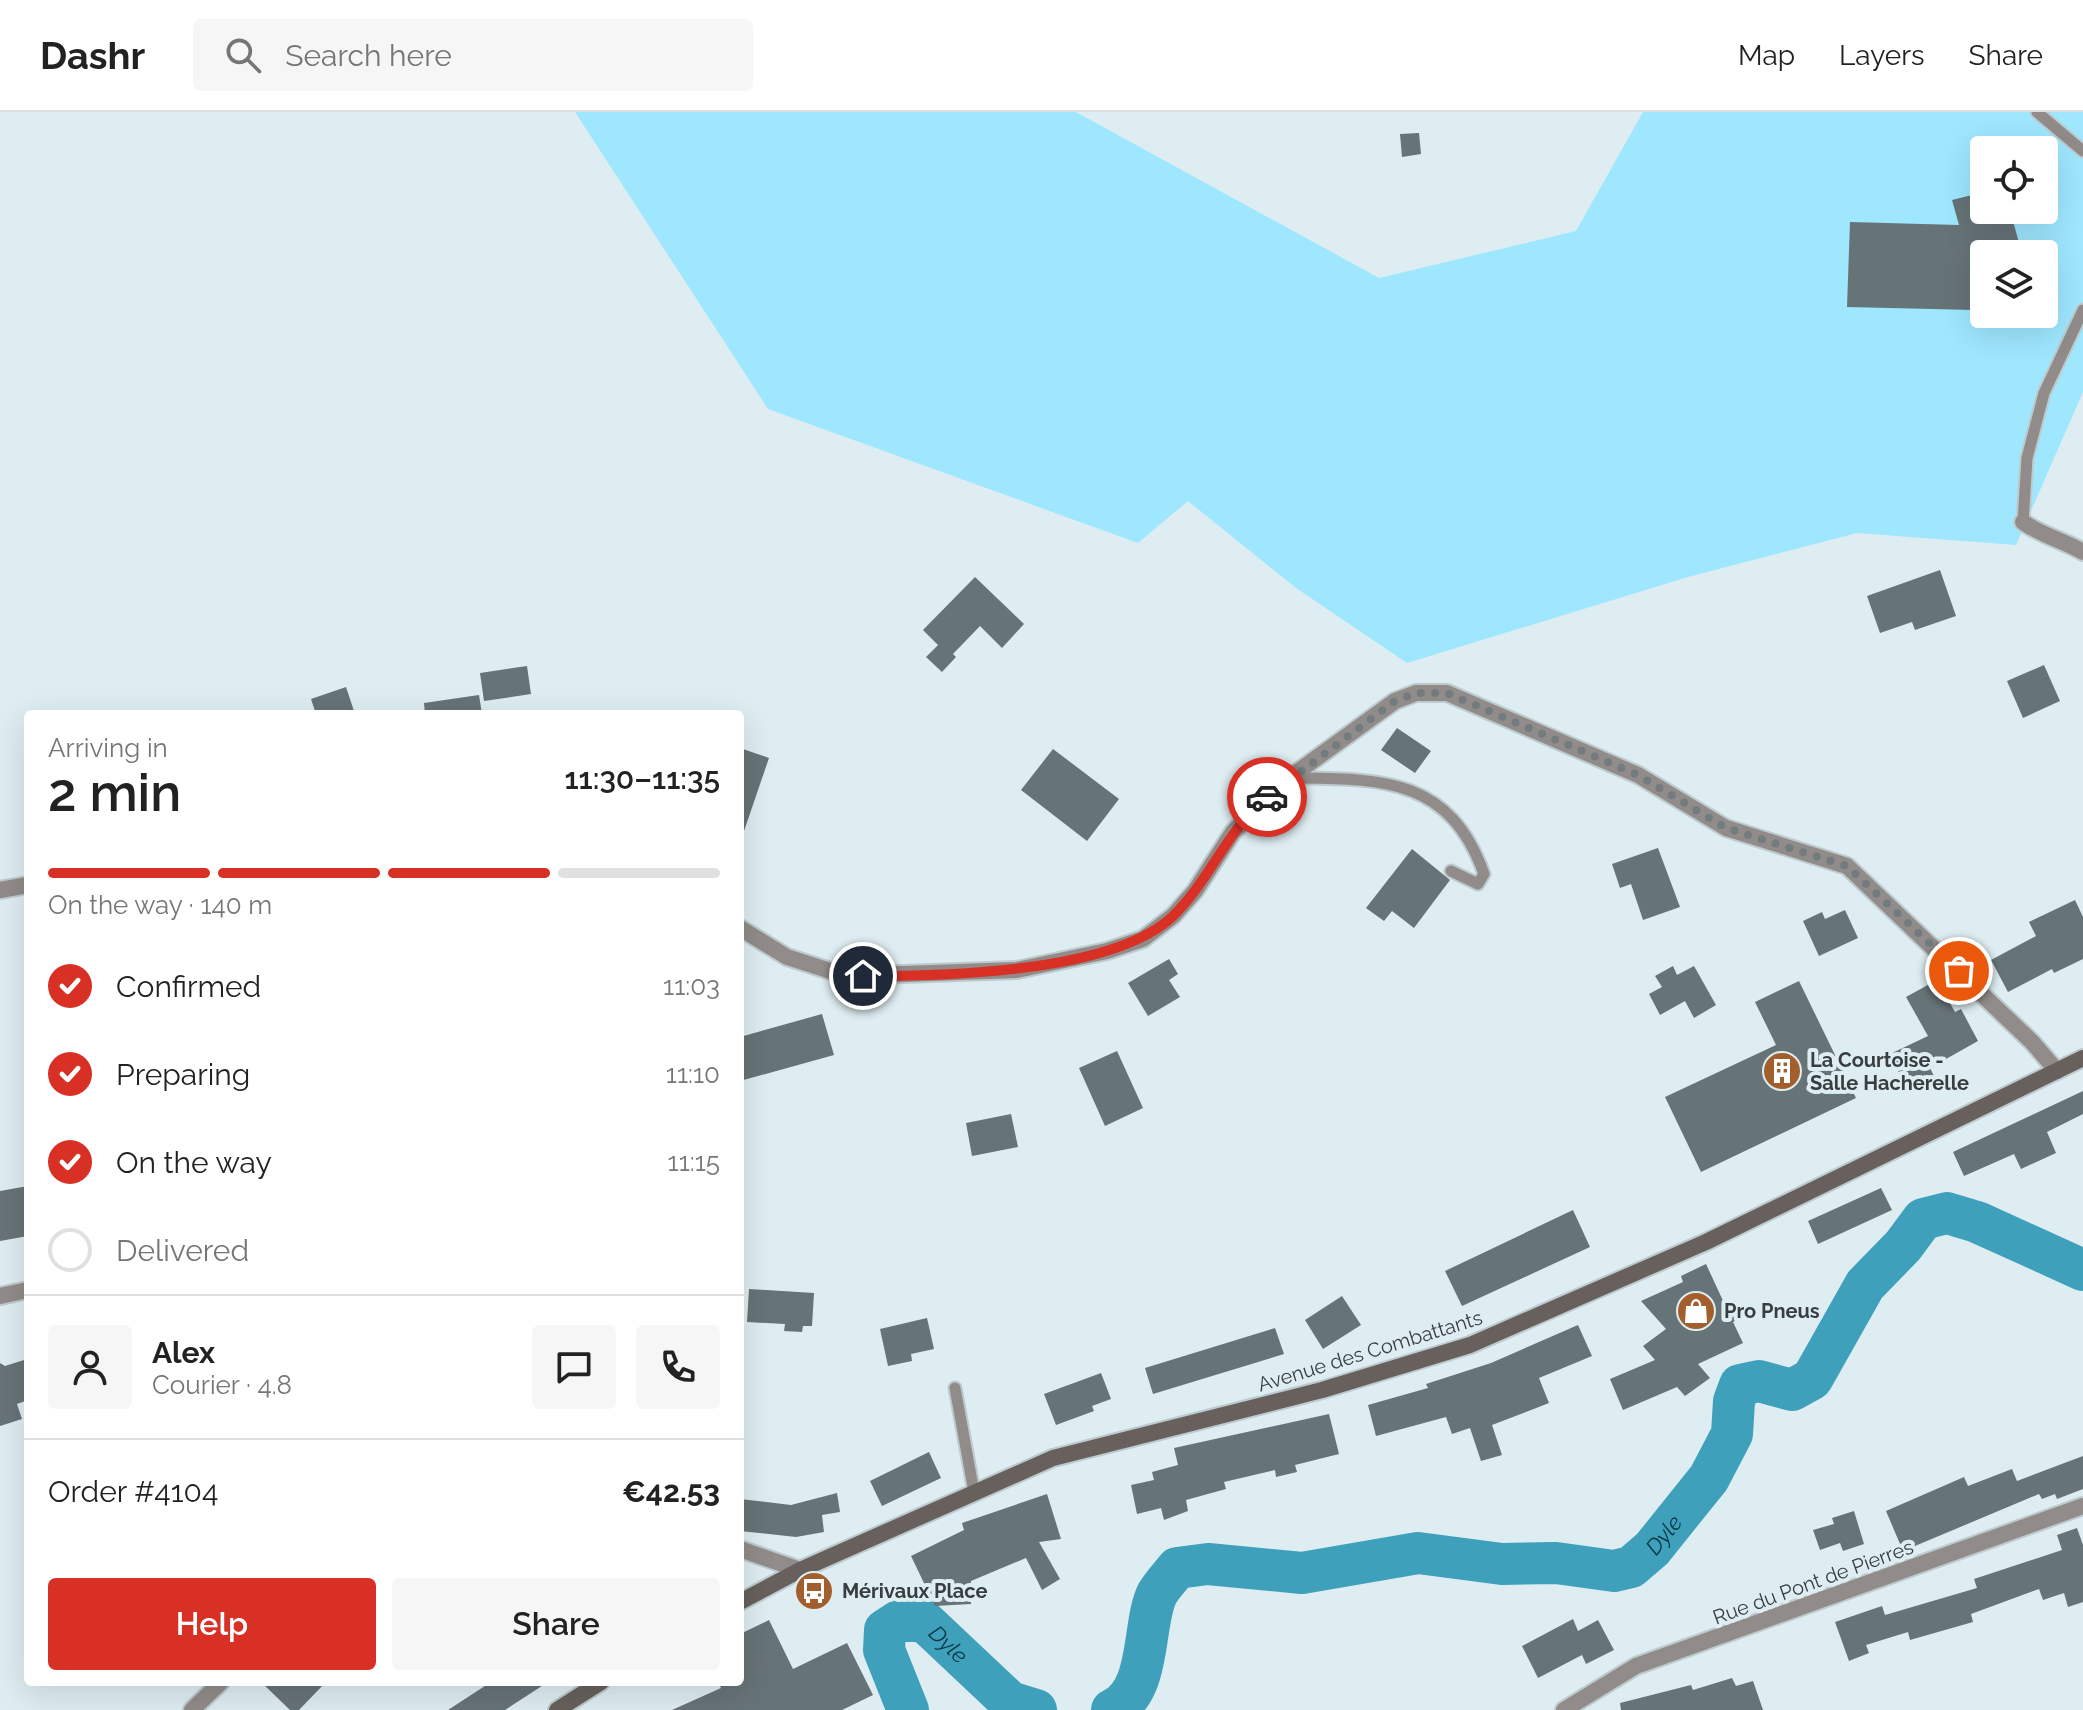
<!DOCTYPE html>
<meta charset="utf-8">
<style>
:root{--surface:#fff;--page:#f6f6f6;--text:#222;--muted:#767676;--line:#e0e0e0;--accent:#d93025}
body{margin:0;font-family:Raleway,sans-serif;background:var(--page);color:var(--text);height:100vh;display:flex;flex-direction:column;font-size:30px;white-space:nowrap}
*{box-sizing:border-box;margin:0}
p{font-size:26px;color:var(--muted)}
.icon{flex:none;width:44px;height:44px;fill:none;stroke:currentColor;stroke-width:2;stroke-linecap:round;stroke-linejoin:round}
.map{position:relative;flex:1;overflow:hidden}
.sheet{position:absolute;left:24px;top:598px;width:720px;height:976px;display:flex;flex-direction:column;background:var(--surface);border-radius:8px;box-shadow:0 8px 32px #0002}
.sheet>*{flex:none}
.tools{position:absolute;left:1970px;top:24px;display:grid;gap:16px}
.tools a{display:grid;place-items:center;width:88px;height:88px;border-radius:8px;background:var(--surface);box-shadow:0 8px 32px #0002;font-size:40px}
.pin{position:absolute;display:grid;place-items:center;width:68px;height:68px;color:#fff;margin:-34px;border:4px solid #fff;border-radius:50%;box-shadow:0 2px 8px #0007}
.courier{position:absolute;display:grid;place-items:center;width:80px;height:80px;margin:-40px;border:6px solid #d93025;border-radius:50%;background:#fff;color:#222;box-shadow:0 2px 10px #0007}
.overview em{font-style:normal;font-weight:600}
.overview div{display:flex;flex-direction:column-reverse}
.overview{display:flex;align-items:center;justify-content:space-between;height:136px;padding:0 24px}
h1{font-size:52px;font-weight:600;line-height:60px}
.bar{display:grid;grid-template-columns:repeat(4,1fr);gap:12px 8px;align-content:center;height:96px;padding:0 24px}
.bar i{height:10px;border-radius:6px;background:var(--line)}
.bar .on{background:var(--accent)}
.bar p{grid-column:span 4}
.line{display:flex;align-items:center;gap:20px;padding:0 24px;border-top:2px solid var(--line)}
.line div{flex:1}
.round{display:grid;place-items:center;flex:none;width:84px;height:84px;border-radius:8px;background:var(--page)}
ol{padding:0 24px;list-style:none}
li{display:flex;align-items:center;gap:24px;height:88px}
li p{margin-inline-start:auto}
li .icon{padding:8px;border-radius:50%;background:var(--accent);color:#fff;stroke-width:4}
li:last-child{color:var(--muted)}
li i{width:44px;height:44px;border:4px solid var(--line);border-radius:50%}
.cta{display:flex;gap:16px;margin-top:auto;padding:16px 24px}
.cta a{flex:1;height:92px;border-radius:8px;background:var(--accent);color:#fff;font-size:32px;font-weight:600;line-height:92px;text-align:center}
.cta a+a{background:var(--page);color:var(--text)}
header{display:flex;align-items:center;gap:48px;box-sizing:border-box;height:112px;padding:0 40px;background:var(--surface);border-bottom:2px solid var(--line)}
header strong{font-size:38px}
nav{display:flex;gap:44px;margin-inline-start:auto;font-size:28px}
.search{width:560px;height:72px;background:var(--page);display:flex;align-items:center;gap:20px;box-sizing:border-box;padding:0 28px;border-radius:8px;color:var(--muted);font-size:30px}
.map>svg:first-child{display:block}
</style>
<header>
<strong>Dashr</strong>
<div class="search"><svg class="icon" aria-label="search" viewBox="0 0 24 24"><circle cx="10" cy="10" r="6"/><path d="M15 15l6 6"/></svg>Search here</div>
<nav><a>Map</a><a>Layers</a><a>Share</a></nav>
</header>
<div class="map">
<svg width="2083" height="1598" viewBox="0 0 2083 1598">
<rect width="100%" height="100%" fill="#deedf2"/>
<path fill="#9ee7ff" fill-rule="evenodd" d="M575 0H1076L1379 166 1576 119 1643 0H2083V280L2016 433 1857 421 1688 465 1407 551 1296 476 1188 389 1138 431 768 297ZM1984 38H2044V98H1984ZM1984 142H2044V202H1984Z"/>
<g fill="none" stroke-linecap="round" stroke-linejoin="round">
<g stroke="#3fa0bc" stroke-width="42">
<path id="s1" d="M908 1598 884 1538 885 1518 899 1509H924L1010 1590 1036 1598"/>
<path id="s2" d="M1112 1598C1152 1580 1142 1513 1157 1482 1162 1473 1171 1464 1177 1456L1208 1452 1302 1461 1418 1441 1502 1452 1556 1451 1614 1459 1631 1455 1652 1437 1709 1366 1732 1322 1734 1289 1740 1273 1759 1269 1792 1278 1812 1267 1865 1173 1903 1134 1923 1107 1947 1101 1977 1110 2083 1158"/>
</g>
</g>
<path fill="#667377" d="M1419 21 1421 42 1402 45 1400 22Z
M1984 80V98H2010L2022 142H1975L1974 198 1847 195 1850 110 1959 113 1952 88Z
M1940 458 1956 504 1915 518 1912 510 1880 521 1867 484Z
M975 465 1024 512 1002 536 980 514 953 542 956 545 942 560 926 545 938 533 923 518Z
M2044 553 2060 589 2023 606 2007 569Z
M527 554 531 582 484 589 480 561Z
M346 575 355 602H316L311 587Z
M479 583 482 602H425L424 591Z
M1397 616 1431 639 1415 661 1381 638Z
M740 636 769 646 743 722 740 721Z
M1053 637 1119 687 1087 729 1021 678Z
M1658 736 1680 795 1643 808 1631 772 1620 776 1612 752Z
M1412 737 1450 768 1414 816 1392 799 1384 809 1366 796Z
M2075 788 2083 805V847L2054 861 2052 857 2008 880 1991 848 2036 824 2029 810Z
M1845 798 1858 826 1819 844 1803 809 1822 800 1825 807Z
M1169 847 1178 862 1169 868 1180 885 1148 904 1128 871Z
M1673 854 1677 863 1694 854 1716 893 1694 906 1685 889 1660 903 1649 882 1662 875 1655 864Z
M1937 868 1955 900 1961 897 1978 929 1930 956 1936 968 1909 981 1890 942 1928 924 1906 885Z
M1799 869 1856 986 1701 1060 1665 985 1776 933 1755 890Z
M822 902 834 943 740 969V925Z
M1117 939 1143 996 1105 1014 1079 956Z
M2083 979V1002L2047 1020 2056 1041 2021 1057 2014 1042 1964 1064 1953 1040Z
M1011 1002 1018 1035 972 1044 966 1011Z
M28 1074V1124L0 1129V1079Z
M1881 1076 1892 1098 1818 1132 1808 1109Z
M1573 1098 1590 1135 1462 1194 1445 1159Z
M1706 1152 1725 1193 1735 1189 1743 1205 1733 1210 1743 1231 1698 1252 1710 1266 1685 1284 1677 1275 1623 1298 1610 1267 1655 1248 1643 1234 1666 1217 1641 1189 1683 1170 1681 1164Z
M749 1177 814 1181 812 1214H803L802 1220 784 1219 785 1212 747 1210Z
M1342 1184 1361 1213 1323 1237 1305 1208Z
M927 1206 934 1237 911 1242 912 1249 888 1254 880 1217Z
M1578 1213 1592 1244 1539 1266 1549 1291 1492 1313 1502 1343 1481 1349 1470 1316 1452 1322 1446 1305 1376 1324 1368 1293 1428 1276 1426 1272 1491 1251Z
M1275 1216 1284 1242 1153 1282 1145 1256Z
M24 1248 28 1288 17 1292 22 1307 0 1314V1251L5 1254Z
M1101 1261 1111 1287 1092 1294 1094 1299 1056 1313 1044 1282Z
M1329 1302 1339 1342 1295 1353 1297 1360 1276 1365 1275 1358 1224 1370 1226 1377 1186 1388 1188 1399 1164 1408 1161 1396 1137 1402 1131 1373 1154 1368 1152 1360 1178 1353 1174 1336Z
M929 1340 941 1366 882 1394 870 1369Z
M2083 1344V1377L2057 1387 2055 1382 2042 1387 2039 1382 1903 1439 1886 1399 1964 1365 1968 1374 2012 1357 2017 1369Z
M837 1381 840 1400 822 1403 824 1420 796 1425 740 1419V1387L791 1393Z
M1047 1382 1061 1427 1039 1430 1060 1467 1042 1478 1026 1446 971 1469V1492L935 1494 911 1444 964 1418 962 1411Z
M1854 1399 1864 1432 1843 1439 1840 1431 1820 1438 1813 1418 1834 1412 1832 1406Z
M2077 1416 2083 1433V1490L2068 1495 2064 1481 2043 1488 2039 1477 1971 1502 1973 1510 1910 1528 1908 1520 1866 1533 1869 1541 1849 1549 1835 1510 1882 1494 1885 1503 1977 1476 1974 1467 2062 1438 2057 1423Z
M1573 1507 1578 1519 1598 1508 1614 1538 1586 1552 1582 1543 1538 1566 1522 1534Z
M769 1508 793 1557 847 1531 873 1583 842 1598H672L721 1576 718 1570H740V1522Z
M1732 1566 1736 1574 1753 1569 1763 1598H1621L1620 1591 1691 1573 1693 1578Z
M261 1570H326L299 1598H290Z
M491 1570H548L505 1598H448Z"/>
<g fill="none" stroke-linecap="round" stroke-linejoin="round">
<g stroke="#bdcace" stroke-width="15">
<path id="service" d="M2037 0 2083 39
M2023 410 2027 346 2044 281 2083 198
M1290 666C1380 667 1449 664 1484 762L1478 772 1451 759
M955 1276 974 1380"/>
</g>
<g stroke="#bdcace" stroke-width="20">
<path id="minor" d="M2023 410C2042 424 2063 428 2083 440
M0 778 28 773
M740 816 787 845 846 864 1017 858 1107 839 1143 827 1173 804 1195 779 1233 720 1289 666 1395 589 1416 581H1447L1638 663 1726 716 1847 754 2032 930 2057 959
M0 1184 28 1178
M740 1437 800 1458
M192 1598 221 1570
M1564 1598 1636 1554 2083 1394"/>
</g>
<g stroke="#bdcace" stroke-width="20">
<path id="secondary" d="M740 1490 800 1458 1053 1346 1322 1278 1470 1233 1706 1130 2083 946
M557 1598 601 1570"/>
</g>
<use href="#service" stroke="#918c89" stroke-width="11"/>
<use href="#minor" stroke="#918c89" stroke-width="16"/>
<use href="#secondary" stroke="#67605c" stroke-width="16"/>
</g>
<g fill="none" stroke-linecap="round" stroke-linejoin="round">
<path stroke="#727b7e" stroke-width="8" stroke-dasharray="0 14.4" d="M1267 685 1395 589 1416 581H1447L1638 663 1726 716 1847 754 1959 859"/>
<path stroke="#d93025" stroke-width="10" d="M863 864C945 864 1113 861 1173 804 1210 768 1227 718 1267 685"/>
</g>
<defs>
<g id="building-disc" transform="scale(2)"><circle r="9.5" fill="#a25f2d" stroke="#deedf2"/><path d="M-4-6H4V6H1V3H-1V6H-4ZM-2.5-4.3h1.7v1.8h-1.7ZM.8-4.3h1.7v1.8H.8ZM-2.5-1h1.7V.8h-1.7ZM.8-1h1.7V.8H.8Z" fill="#fff"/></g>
<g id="shop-disc" transform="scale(2)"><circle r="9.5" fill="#a25f2d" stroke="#deedf2"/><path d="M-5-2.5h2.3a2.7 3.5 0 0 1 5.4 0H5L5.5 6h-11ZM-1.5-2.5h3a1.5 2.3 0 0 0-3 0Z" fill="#fff"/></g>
<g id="bus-disc" transform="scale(2)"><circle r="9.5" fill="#a25f2d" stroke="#deedf2"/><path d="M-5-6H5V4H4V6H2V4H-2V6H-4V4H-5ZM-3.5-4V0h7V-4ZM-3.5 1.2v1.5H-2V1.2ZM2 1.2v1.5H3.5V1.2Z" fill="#fff"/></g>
</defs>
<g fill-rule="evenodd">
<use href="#building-disc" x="1782" y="959"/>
<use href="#shop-disc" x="1696" y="1199"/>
<use href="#bus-disc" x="814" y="1479"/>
</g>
<g text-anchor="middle" stroke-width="8" stroke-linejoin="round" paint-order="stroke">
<g font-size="20" font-weight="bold" fill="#383e40" stroke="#deedf2" text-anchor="start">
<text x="1810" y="955">La Courtoise -<tspan x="1810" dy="23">Salle Hacherelle</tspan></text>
<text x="1724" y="1206">Pro Pneus</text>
<text x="842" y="1486">Mérivaux Place</text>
</g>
<g font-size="20" fill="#383e40" stroke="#deedf2">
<text transform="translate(1370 1239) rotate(-17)" y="7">Avenue des Combattants</text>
<text transform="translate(1813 1470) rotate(-20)" y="7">Rue du Pont de Pierres</text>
</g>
<g font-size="22" font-style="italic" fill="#093642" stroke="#deedf2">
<text dy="8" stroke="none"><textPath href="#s2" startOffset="666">Dyle</textPath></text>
<text dy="8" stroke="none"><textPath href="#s1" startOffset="160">Dyle</textPath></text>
</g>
</g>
</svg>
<div class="tools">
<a><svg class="icon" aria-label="locate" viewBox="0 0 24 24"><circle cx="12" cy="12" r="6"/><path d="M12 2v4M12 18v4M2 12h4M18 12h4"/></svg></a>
<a><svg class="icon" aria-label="layers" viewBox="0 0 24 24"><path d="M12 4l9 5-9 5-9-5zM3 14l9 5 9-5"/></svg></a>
</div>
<div class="pin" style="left:1959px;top:859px;background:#ea580c"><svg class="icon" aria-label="bag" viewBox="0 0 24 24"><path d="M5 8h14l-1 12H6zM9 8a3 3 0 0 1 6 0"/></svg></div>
<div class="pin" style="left:863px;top:864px;background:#1f2937"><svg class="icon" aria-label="home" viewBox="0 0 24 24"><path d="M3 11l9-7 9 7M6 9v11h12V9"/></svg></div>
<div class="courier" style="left:1267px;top:685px"><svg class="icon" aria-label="car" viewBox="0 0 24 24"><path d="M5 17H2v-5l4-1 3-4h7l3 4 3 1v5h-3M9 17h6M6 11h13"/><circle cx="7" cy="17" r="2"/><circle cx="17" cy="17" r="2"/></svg></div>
<section class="sheet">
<div class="overview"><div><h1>2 min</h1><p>Arriving in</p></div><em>11:30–11:35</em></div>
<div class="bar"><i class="on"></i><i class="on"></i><i class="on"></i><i></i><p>On the way · 140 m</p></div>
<ol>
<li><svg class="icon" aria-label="check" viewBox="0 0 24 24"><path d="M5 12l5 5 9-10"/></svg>Confirmed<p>11:03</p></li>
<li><svg class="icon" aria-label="check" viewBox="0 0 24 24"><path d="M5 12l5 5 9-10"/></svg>Preparing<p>11:10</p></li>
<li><svg class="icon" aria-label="check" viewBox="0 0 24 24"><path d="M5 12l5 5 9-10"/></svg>On the way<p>11:15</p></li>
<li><i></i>Delivered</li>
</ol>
<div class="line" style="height:144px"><a class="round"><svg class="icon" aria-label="person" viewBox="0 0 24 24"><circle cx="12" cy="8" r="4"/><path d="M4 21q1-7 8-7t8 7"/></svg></a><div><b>Alex</b><p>Courier · 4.8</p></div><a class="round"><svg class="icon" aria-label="chat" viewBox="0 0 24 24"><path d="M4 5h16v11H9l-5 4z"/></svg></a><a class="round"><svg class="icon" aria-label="phone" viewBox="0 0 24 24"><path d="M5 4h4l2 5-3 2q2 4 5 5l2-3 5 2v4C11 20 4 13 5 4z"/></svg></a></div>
<div class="line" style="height:104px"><div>Order #4104</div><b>€42.53</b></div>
<div class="cta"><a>Help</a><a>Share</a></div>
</section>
</div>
